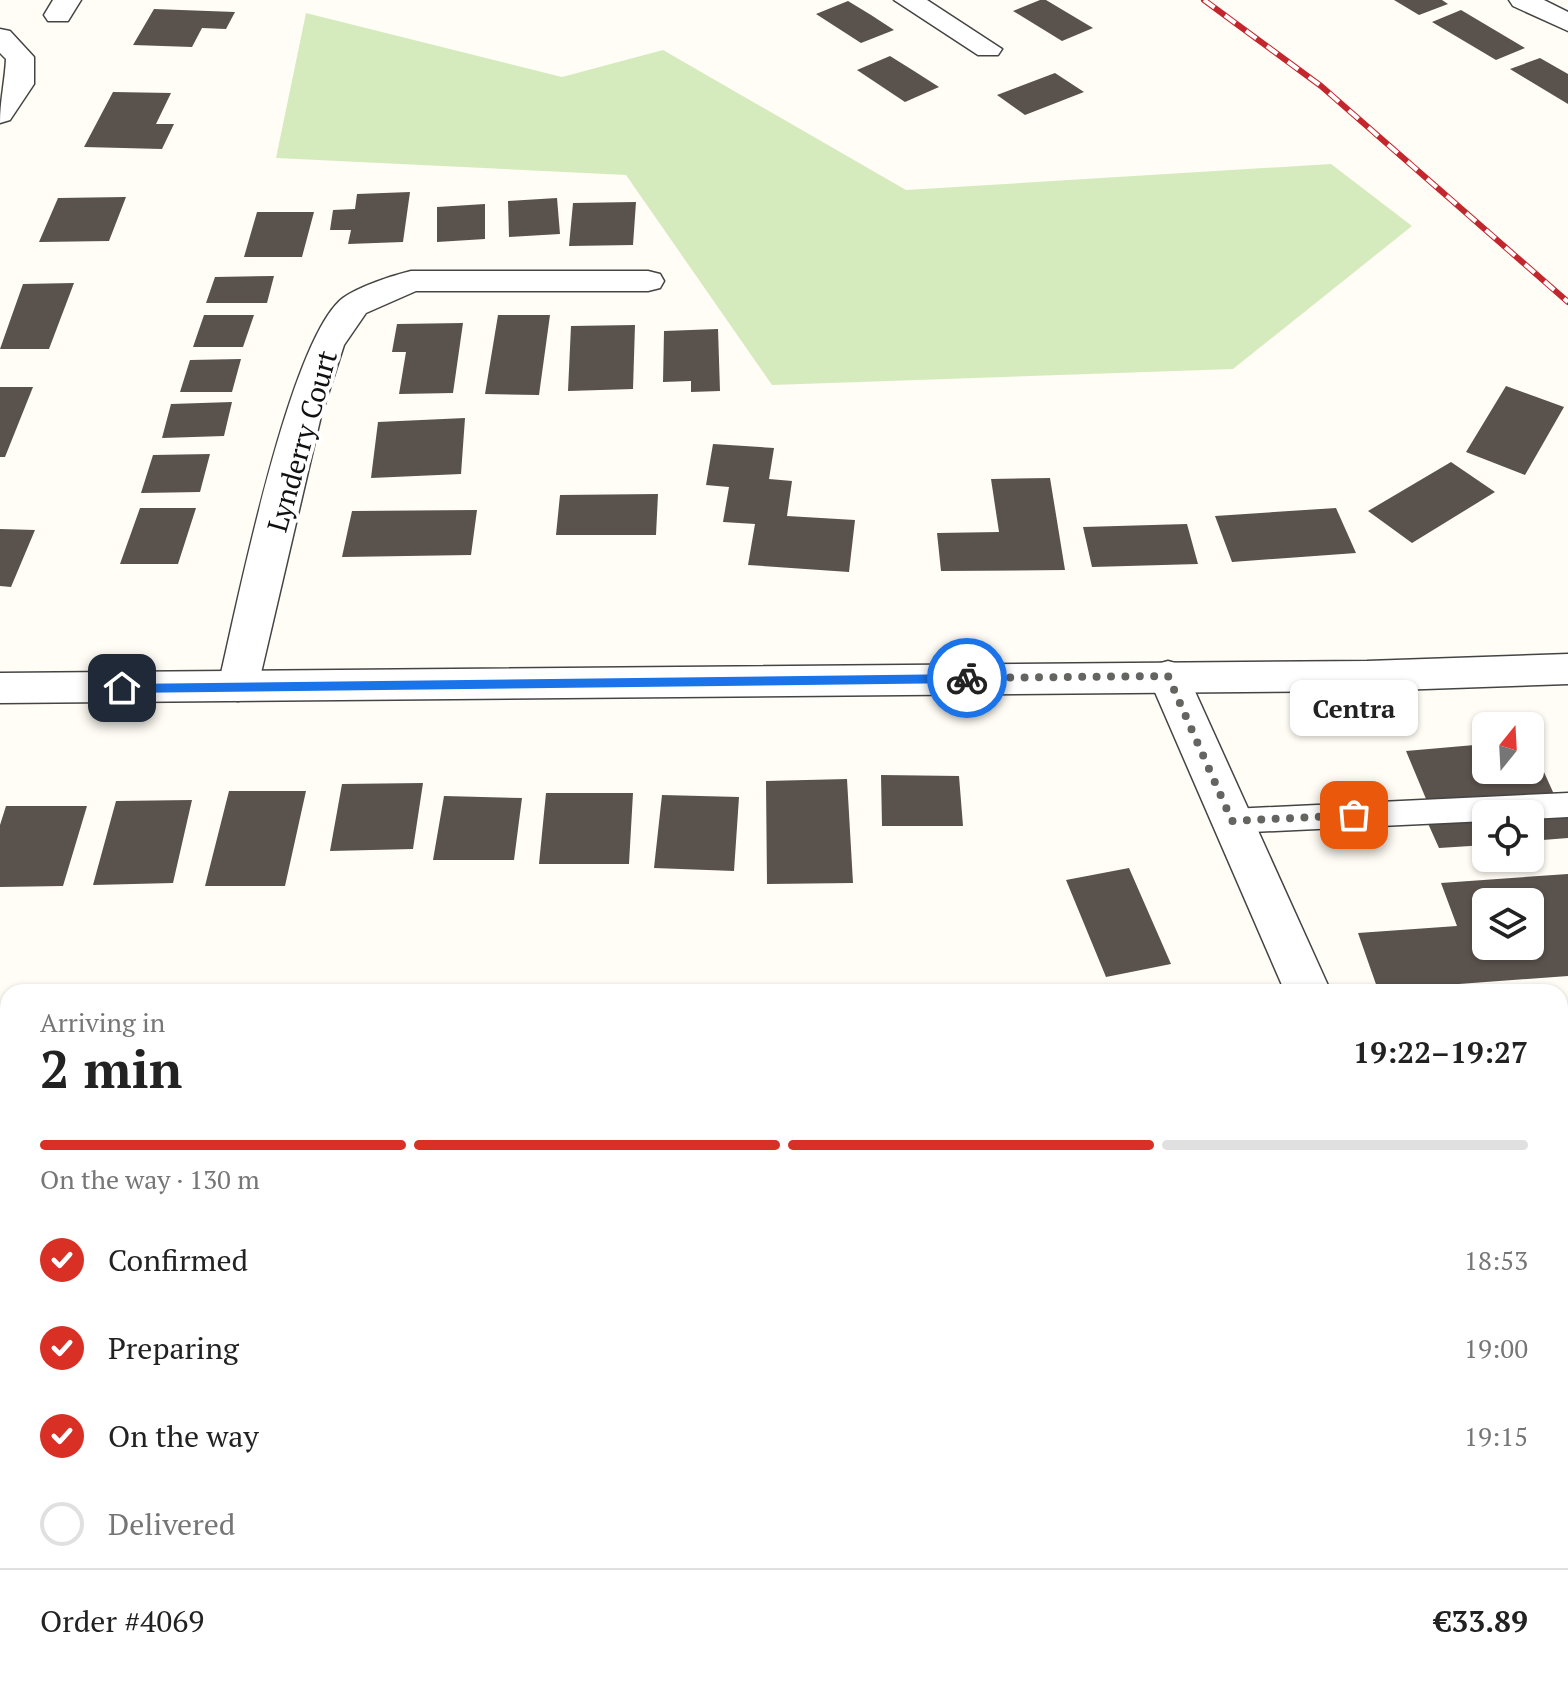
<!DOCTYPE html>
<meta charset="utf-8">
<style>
:root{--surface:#fff;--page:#f6f6f6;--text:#222;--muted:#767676;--line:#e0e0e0;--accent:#d93025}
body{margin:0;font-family:"PT Serif",serif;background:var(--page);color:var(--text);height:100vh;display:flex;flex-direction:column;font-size:30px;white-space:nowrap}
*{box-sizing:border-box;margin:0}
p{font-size:26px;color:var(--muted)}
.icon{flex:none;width:44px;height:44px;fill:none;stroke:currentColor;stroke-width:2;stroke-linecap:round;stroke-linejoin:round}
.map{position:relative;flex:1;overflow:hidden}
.details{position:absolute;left:0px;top:984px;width:1568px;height:704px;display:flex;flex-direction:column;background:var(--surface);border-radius:24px 24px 0 0;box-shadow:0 2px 6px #0004}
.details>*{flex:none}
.needle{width:52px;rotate:18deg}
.fabs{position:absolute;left:1472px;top:712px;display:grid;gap:16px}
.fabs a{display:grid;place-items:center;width:72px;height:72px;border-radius:12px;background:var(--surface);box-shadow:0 2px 6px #0004;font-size:40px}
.pin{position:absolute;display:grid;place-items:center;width:68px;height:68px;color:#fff;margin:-34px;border-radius:16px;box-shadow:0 4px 12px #0006}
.courier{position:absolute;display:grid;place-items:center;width:80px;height:80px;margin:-40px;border:6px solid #1a73e8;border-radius:50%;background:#fff;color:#222;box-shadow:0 2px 10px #0007}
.bubble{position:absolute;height:56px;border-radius:12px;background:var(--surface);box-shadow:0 2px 6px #0004;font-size:26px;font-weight:700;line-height:56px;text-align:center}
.head em{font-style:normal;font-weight:700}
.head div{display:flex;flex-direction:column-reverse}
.head{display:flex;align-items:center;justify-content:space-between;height:136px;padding:0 40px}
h1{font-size:52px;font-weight:700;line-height:60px}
.bar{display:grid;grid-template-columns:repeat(4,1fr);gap:12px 8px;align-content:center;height:96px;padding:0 40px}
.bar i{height:10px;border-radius:6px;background:var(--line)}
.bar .selected{background:var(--accent)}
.bar p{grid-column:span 4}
.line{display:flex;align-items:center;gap:20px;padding:0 40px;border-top:2px solid var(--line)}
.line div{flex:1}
ol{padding:0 40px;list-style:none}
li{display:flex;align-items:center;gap:24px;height:88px}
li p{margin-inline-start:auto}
li .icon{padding:8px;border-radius:50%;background:var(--accent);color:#fff;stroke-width:4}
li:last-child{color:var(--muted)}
li i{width:44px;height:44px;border:4px solid var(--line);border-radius:50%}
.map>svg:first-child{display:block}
</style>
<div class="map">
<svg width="1568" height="1688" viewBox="0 0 1568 1688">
<rect width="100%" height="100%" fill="#fffdf5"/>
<path fill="#d5ebbd" d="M306 13 562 77 663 50 906 190 1331 164 1412 226 1233 369 772 385 626 175 276 158Z
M739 1680H1178L1176 1688H754Z"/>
<path fill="#5a524d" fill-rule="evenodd" d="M1040 0H1046L1093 28 1062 41 1013 11Z
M1394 0H1442L1448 4 1419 15Z
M848 1 871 15 894 30 861 43 816 14Z
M154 9 235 12 226 29 202 28 192 47 133 45Z
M1461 10 1525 48 1496 60 1432 22Z
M890 56 914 71 939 87 905 102 857 70Z
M1540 58 1568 74V104L1510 69Z
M1055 73 1084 92 1025 115 997 95Z
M113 92 171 93 156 124H174L162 149 84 147Z
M410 192 403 242 348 244 351 230H330L333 210 355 209 357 194Z
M126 197 109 241 39 242 58 198Z
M557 198 560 234 509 237 508 201Z
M636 202 633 245 569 246 573 203Z
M485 204V239L437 242V207Z
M257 212H314L302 257H244Z
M274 276 267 303H206L215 277Z
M74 283 49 349H0L23 284Z
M204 315H254L243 347H193Z
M498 315H550L539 395 485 394Z
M463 323 453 393 399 394 406 352H392L397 324Z
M635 325 633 389 568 391 571 326Z
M718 329 720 391 691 392V381L663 382 664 331Z
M241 359 232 392H180L190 360Z
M1506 386 1564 407 1525 475 1466 452Z
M0 387H33L5 457H0Z
M232 402 224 436 162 438 171 404Z
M465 418 461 474 371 478 378 422Z
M713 444 774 448 769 479 792 481 787 516 855 520 849 572 748 565 755 524 723 522 729 487 706 485Z
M210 454 200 492 141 493 153 455Z
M1451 462 1495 492 1412 543 1368 511Z
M1050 478 1065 570 941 571 937 533 999 532 991 479Z
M658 494 656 535H556L560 495Z
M140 508H196L178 564H120Z
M1336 508 1356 553 1232 562 1215 516Z
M477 510 471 555 342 557 352 511Z
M1187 524 1198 564 1092 567 1083 527Z
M0 529 35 530 11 587 0 586Z
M1530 741 1562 812 1568 811V838L1530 841V814H1486V845L1439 848 1426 819 1434 818 1406 751 1486 744V770H1530Z
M881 775 959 776 963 826H882Z
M847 779 853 883 767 884 766 781Z
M423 783 413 849 330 851 342 784Z
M229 791H306L285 886H205Z
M546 793H633L629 864H539Z
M662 795 739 797 734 871 654 868Z
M444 796 522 798 514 860H433Z
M192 800 173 883 93 885 116 801Z
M6 806H87L63 886 0 887V825Z
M1129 868 1171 964 1106 977 1066 880Z
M1568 874V976L1378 990 1358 933 1457 926 1441 883ZM1486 902H1530V946H1486Z
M1560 1199 1568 1202 1564 1257 1568 1259V1306L1564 1305 1562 1331Z
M1 1548H8V1650H0Z
M1469 1680H1498L1497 1688H1485Z"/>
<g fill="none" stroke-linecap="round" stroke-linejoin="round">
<g stroke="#444" stroke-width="3">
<path id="service" d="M1568 793V817L1530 819V814H1486V821L1232 833 1222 829 1217 821 1222 813 1232 809Z"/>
</g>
<g stroke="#444" stroke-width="3">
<path id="minor" d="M53 0H81L68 21H48L44 15Z
M894 0H927L1002 49 998 55H978Z
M1509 0H1544L1568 12V31L1513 6Z
M0 29 10 31 34 57V84L10 120 0 123C0 100 5 81 6 59L0 53Z
M411 271H648L660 274 664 281 660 288 648 291H416L366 313 344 345 321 416 258 686 252 697 238 701 224 697 218 686C236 611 289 339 343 298 360 286 391 276 411 271Z
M1168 661 1182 665 1188 676 1331 992H1285L1148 676 1154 665Z
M0 1412H8V1468H0Z
M413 1680H475L472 1688H410Z
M605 1680H676L679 1688H608Z
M1207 1680H1267L1265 1688H1205Z"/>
</g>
<g stroke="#444" stroke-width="3">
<path id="tertiary" d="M1568 654V684L1367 691 0 703V673L1367 661Z"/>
</g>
<use href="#service" fill="#fff" fill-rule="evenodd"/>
<use href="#minor" fill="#fff" fill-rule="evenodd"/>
<use href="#tertiary" fill="#fff" fill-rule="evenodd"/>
<g stroke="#c4262e" stroke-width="6">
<path id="rail" d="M1204 0 1321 86 1568 302"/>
</g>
<use href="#rail" stroke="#fff" stroke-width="4" stroke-dasharray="13" stroke-linecap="butt"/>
</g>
<path fill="#1a73e8" d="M967 674 973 678 967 683 122 693 116 688 122 684Z"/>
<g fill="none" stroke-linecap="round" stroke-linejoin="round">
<path stroke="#646461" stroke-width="8" stroke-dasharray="0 14.4" d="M967 678 1168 676 1232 821 1354 815"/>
</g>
<g text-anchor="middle" stroke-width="8" stroke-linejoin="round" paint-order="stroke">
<g font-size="28" fill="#111" stroke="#fff">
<text transform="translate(302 441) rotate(-74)" y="10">Lynderry Court</text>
</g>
</g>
</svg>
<div class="fabs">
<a><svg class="needle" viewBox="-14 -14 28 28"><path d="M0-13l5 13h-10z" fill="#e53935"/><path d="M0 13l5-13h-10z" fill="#767676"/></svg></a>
<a><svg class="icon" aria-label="locate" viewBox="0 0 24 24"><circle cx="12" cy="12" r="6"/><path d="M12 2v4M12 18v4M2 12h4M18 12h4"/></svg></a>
<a><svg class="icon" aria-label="layers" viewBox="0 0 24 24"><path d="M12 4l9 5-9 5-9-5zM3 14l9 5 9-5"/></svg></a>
</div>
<div class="pin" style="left:1354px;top:815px;background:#ea580c"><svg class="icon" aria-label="bag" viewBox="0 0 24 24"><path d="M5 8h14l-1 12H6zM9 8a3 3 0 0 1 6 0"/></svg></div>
<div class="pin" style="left:122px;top:688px;background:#1f2937"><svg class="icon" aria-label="home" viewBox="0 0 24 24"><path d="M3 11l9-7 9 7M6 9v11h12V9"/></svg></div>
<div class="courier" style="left:967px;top:678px"><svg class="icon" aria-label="bike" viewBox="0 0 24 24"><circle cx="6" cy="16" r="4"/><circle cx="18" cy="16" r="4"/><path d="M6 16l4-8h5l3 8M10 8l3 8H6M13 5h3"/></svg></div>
<div class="bubble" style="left:1290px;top:680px;width:128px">Centra</div>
<section class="details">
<div class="head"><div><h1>2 min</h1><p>Arriving in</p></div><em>19:22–19:27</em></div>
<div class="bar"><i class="selected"></i><i class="selected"></i><i class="selected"></i><i></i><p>On the way · 130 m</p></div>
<ol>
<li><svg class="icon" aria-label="check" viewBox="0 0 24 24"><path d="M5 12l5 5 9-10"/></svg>Confirmed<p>18:53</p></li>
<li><svg class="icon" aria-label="check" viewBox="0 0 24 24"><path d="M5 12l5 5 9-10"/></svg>Preparing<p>19:00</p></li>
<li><svg class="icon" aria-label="check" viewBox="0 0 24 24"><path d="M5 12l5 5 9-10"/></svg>On the way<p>19:15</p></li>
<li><i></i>Delivered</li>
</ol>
<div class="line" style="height:104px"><div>Order #4069</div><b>€33.89</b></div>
</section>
</div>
